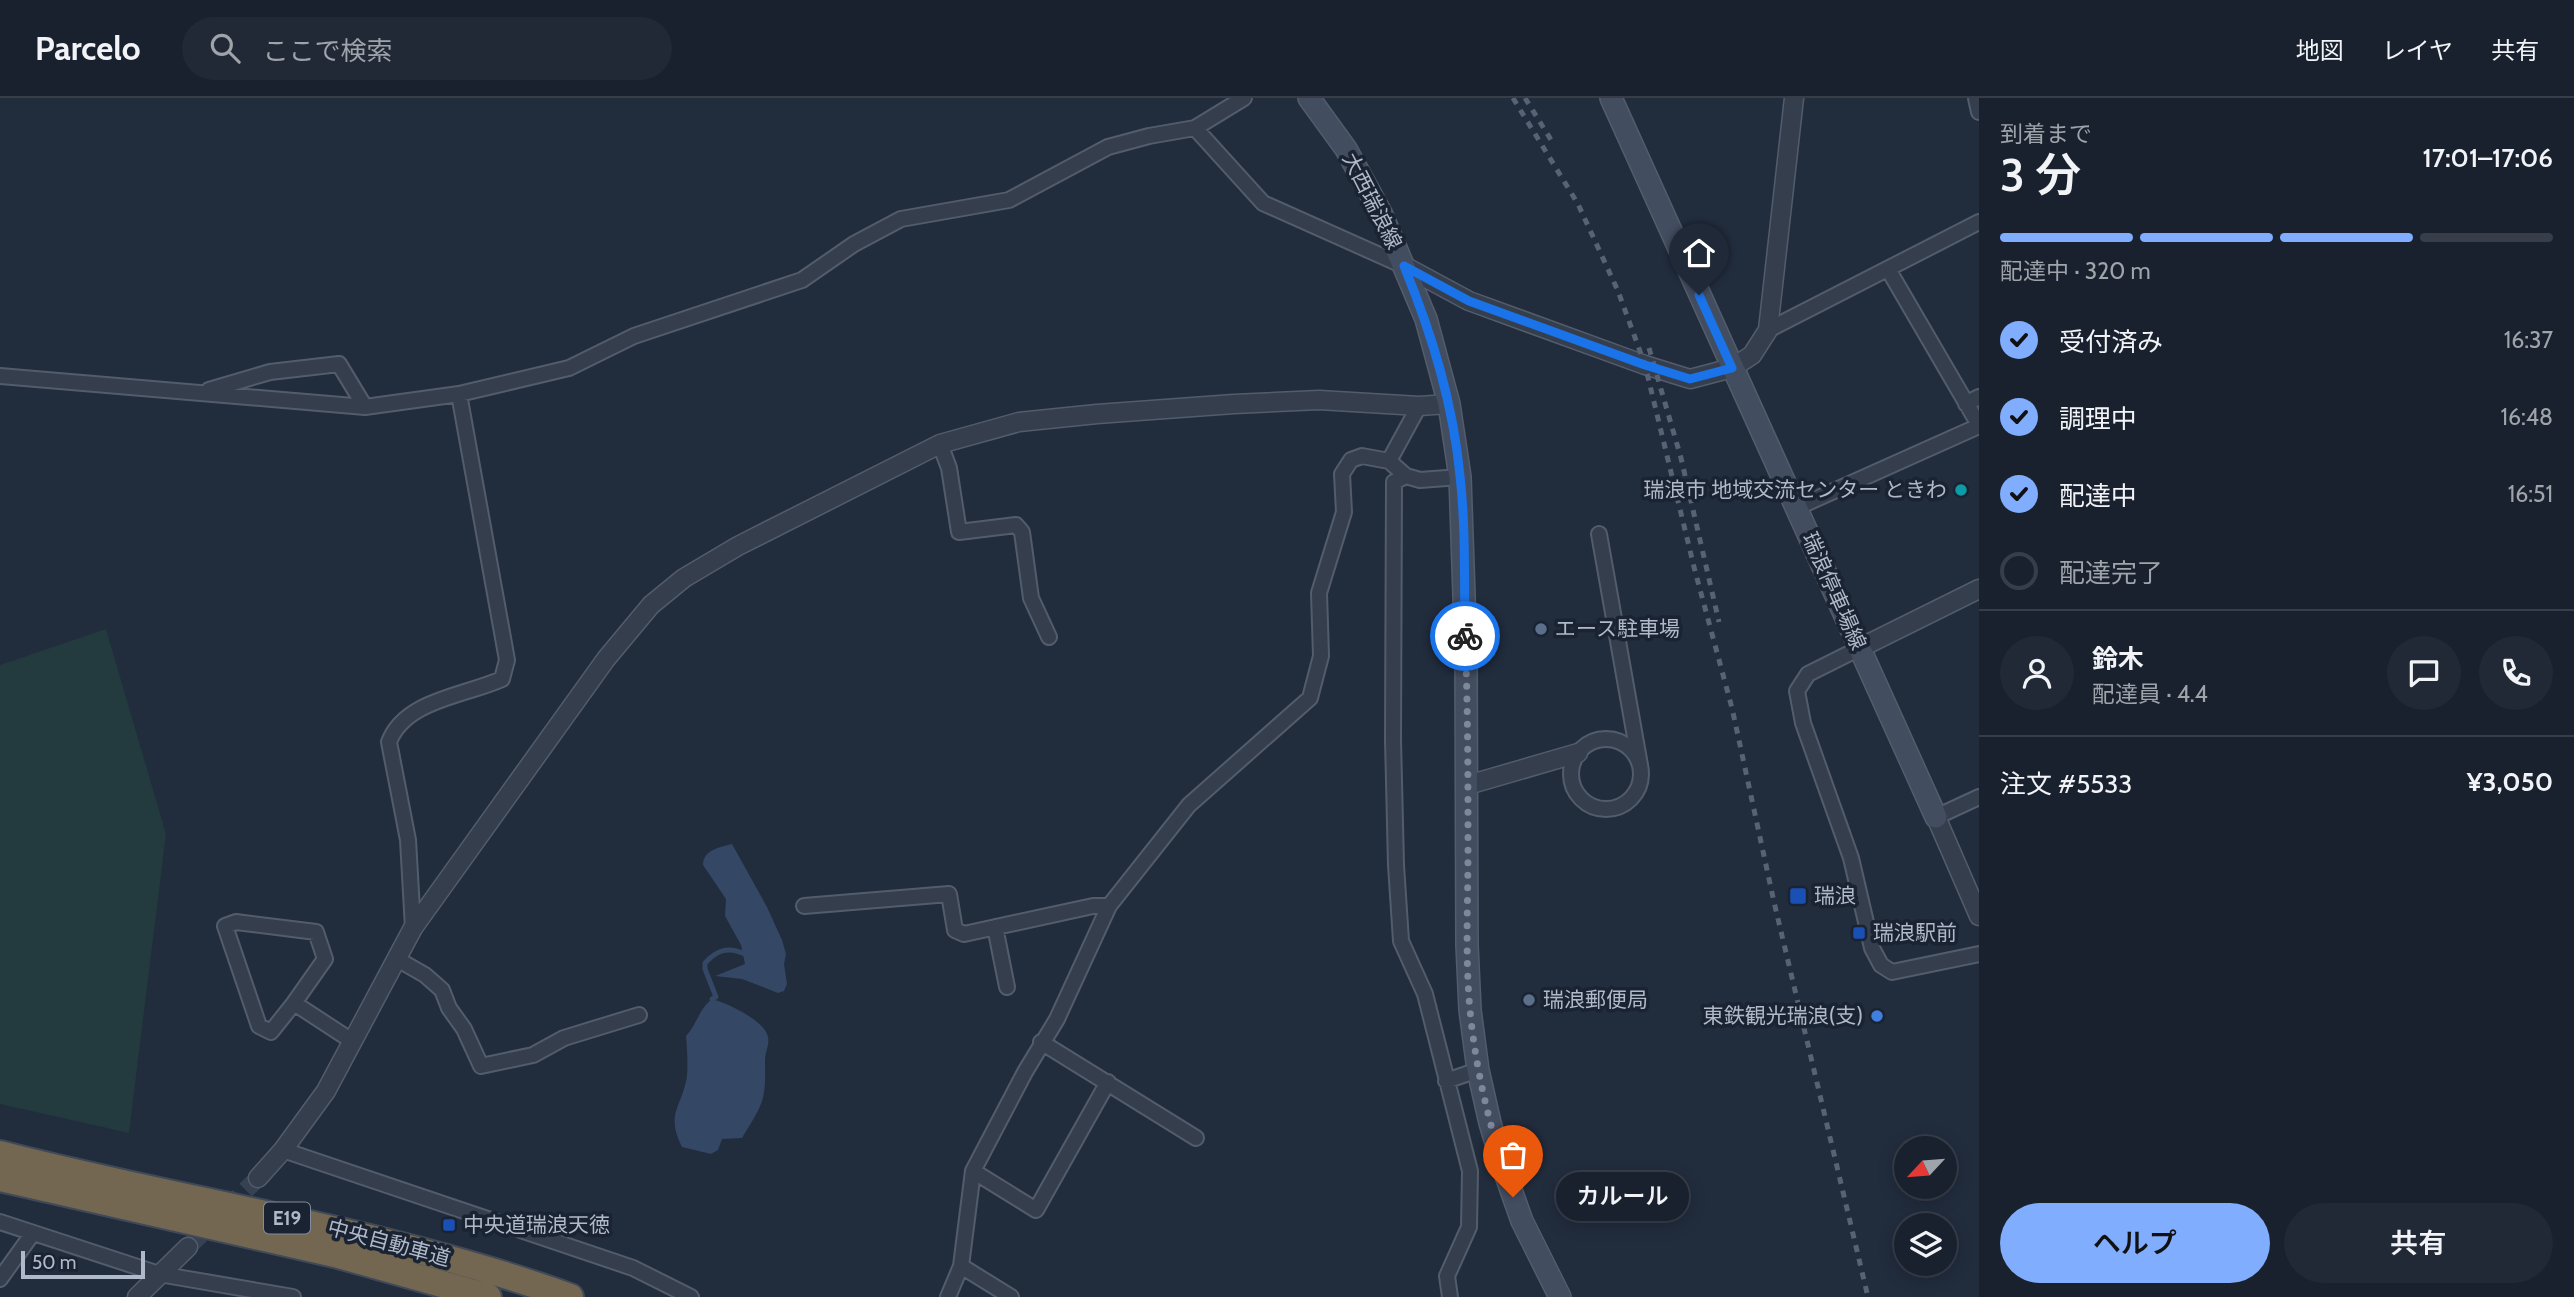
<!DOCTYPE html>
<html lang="ja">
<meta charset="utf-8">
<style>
:root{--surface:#19212e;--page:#222936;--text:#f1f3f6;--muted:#9fa3aa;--line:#373e4a;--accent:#80adfe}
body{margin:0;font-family:Cabin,"Noto Sans JP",sans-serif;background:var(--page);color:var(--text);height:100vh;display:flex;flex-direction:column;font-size:26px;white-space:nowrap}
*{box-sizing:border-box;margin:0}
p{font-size:23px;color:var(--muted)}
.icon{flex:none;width:38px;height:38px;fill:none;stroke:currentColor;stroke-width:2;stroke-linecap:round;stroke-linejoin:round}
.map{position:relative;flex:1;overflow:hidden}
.side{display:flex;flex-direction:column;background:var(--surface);width:595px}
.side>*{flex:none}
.needle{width:46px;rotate:244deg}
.controls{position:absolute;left:1894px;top:1038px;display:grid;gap:14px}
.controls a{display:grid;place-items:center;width:63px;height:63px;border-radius:50%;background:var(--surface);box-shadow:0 4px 18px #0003,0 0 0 2px var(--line);font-size:35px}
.scale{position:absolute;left:21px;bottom:18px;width:124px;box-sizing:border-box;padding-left:7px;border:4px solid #b0b9c9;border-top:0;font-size:19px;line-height:24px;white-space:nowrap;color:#b0b9c9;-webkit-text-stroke:5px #1a2332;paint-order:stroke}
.pin{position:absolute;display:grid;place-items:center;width:60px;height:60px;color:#fff;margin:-72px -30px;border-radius:50% 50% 50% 0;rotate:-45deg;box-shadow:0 0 7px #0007}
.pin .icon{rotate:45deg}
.courier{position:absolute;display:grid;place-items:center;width:70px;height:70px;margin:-35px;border:5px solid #1a73e8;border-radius:50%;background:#fff;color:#222;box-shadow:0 2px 9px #0007}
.bubble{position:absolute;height:49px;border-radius:24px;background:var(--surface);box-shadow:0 4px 18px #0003,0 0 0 2px var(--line);font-size:23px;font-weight:600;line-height:49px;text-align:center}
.overview em{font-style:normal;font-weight:600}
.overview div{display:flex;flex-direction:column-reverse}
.overview{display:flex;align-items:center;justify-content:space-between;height:119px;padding:0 21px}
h1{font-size:46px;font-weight:600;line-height:52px}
.bar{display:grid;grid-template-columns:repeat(4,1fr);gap:10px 7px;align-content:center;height:84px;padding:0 21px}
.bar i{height:9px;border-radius:5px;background:var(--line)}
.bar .on{background:var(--accent)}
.bar p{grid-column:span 4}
.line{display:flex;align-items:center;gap:18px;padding:0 21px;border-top:2px solid var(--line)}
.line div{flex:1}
.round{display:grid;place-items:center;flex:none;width:74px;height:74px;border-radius:37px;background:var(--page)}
ol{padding:0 21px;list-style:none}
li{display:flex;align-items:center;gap:21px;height:77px}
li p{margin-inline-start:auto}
li .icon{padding:7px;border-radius:50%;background:var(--accent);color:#111;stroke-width:4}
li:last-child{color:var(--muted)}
li i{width:38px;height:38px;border:4px solid var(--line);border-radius:50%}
.cta{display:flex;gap:14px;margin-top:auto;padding:14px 21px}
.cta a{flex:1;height:80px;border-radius:42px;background:var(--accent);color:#111;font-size:28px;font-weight:600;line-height:80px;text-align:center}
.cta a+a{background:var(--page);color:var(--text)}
header{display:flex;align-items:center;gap:42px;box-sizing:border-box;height:98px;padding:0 35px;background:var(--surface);border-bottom:2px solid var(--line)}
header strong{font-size:33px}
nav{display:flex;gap:38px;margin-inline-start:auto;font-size:24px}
.search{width:490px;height:63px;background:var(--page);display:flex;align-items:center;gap:18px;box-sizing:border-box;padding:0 24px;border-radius:38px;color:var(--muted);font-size:26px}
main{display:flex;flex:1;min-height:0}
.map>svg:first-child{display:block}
</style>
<header>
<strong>Parcelo</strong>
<div class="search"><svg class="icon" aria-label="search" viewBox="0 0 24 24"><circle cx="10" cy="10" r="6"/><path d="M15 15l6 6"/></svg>ここで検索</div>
<nav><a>地図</a><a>レイヤ</a><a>共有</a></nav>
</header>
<main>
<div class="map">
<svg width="1979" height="1199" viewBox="0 0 1979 1199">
<rect width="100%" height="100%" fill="#212c3d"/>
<path fill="#233a3e" d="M106 531 166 736 129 1035 0 1006V567Z"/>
<path fill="#344765" d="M732 746 767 809 782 842 786 856 784 866 787 886 784 893 778 895 742 881 715 878 745 866 741 847 725 818 726 801 703 767C703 752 720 749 732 746Z
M712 901C727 905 761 921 767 936 771 945 765 953 765 963 766 1004 763 1005 742 1040L722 1041 718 1052 711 1056 682 1049C665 1015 682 1010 687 978 688 965 687 951 686 938 697 926 699 911 712 901Z"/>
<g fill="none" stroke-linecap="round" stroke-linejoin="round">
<path stroke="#344765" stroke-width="5" d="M712 901 716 899 705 871V865C717 852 728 848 745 856"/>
<path stroke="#364152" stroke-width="18" stroke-dasharray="18 9" stroke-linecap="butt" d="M188 1149 258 1080"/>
<g stroke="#535c6b" stroke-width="18">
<path id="minor" d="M1976 0 1979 14
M1195 30 1263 105 1404 168
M1888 171 1979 327
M1768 232 1979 124
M0 278 365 309 459 296 569 270 634 238 802 182 854 146 901 121 1009 102 1108 49 1149 38 1195 30 1244 0
M209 292 270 274 339 266 365 309
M1966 306 1979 299
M940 346 949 370 959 434 1016 427 1022 434 1031 500 1049 539
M1389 363 1419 308
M1406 378 1420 382 1460 379
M1796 410 1979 328
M1599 436 1640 667
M1860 550 1808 576 1797 593 1803 625 1851 760 1872 850 1881 867 1892 874 1979 856
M1571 676a35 35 0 1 1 70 0a35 35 0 1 1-70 0Z
M1936 719 1979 699
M804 808 949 796 955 832 964 836 1093 808H1109
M995 829 1007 889
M413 830 408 742 389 644C405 602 464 598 502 581L507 562 459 296
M397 861 425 877 442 892 449 910 464 931 481 968 533 957 564 940 639 917
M294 905 325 861 316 834 236 824 225 828 259 928 271 934 294 905 352 943
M1041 944 1196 1040
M1446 983 1478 972
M283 1052 633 1170 691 1199
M973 1073 1036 1112 1108 984
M0 1124 159 1176 293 1199
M961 1168 1011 1199
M0 1181 33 1135
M948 1199 961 1168 973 1073 1025 974 1057 921 1109 808 1189 707 1310 600 1321 558 1319 495 1344 414 1342 376 1351 362 1362 358 1389 363 1406 378 1394 384 1393 642 1396 767 1401 843 1425 896 1470 1073 1469 1129 1447 1178 1450 1199"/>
</g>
<g stroke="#535c6b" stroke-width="21">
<path id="tertiary" d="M1404 168 1469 203 1645 267 1690 281 1732 270 1752 257 1768 232 1794 0
M1860 550 1979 491
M1468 687 1578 655
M1936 719 1979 818
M258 1080 283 1052 326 993 413 830 606 561 651 507 684 480 738 448 940 346 1019 324 1097 316 1234 306 1319 302 1419 308 1449 306
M137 1199 188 1149"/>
</g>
<g stroke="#535c6b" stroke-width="24">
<path id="secondary" d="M1309 0 1346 51 1381 115 1426 221 1449 306 1460 379 1466 557 1467 847 1470 912 1478 972 1490 1025 1505 1075 1522 1123 1560 1199
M1611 0 1936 719"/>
</g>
<g stroke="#404958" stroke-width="30">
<path id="motorway" d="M0 1056C190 1105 385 1132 570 1199
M0 1080 335 1156 488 1199"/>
</g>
<use href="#minor" stroke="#353e4d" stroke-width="14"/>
<use href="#tertiary" stroke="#353e4d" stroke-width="18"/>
<use href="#secondary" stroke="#434d60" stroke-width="21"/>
<use href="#motorway" stroke="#736752" stroke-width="26"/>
<path stroke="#576274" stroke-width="5" stroke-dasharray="7 7" stroke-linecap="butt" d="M1513 0 1578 106 1618 193 1645 267 1695 473 1732 610 1774 804 1868 1199
M1525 0 1553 45
M1649 250 1681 360 1719 524"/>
</g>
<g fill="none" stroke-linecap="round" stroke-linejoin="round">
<path stroke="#7e8898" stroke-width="7" stroke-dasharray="0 12.6" d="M1465 538C1468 609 1468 680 1468 752 1468 805 1465 859 1470 912 1476 976 1492 1038 1513 1099"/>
<path stroke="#1a73e8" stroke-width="9" d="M1465 538C1464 485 1466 431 1460 378 1453 304 1432 236 1404 168L1469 203 1645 267 1690 281 1732 270 1699 197"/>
</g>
<circle fill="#0f9aa8" stroke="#1a2332" stroke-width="2.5" cx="1961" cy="392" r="7"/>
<g fill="#5c6f8a" stroke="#1a2332" stroke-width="2.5">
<circle cx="1541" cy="531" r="7"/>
<circle cx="1529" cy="902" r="7"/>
</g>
<g fill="#1a4fb4" stroke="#1a2332" stroke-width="2.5">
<rect x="1789" y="789" width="18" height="18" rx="3.5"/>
<rect x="1852" y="828" width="14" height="14" rx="3.5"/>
<rect x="442" y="1120" width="14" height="14" rx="3.5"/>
</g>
<circle fill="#3f7fe0" stroke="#1a2332" stroke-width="2.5" cx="1877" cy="918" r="7"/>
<g text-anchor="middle" stroke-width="7" stroke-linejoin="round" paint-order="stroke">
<rect fill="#1a2332" stroke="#838c9c" stroke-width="2" x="264" y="1104.5" width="46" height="31" rx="5"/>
<g font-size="19" font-weight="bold" fill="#b0b9c9">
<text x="287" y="1127">E19</text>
</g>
<g font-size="21" fill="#b0b9c9" stroke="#1a2332">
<text transform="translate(1372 103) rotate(63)" y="7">大西瑞浪線</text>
<text transform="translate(1834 493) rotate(66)" y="7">瑞浪停車場線</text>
<text transform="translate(389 1145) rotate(15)" y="7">中央自動車道</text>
</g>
<g font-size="21" fill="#b0b9c9" stroke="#1a2332" text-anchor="start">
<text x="1947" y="399" text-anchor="end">瑞浪市 地域交流センター ときわ</text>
<text x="1555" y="538">エース駐車場</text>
<text x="1814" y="805">瑞浪</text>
<text x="1873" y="842">瑞浪駅前</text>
<text x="1543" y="909">瑞浪郵便局</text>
<text x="1863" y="925" text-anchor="end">東鉄観光瑞浪(支)</text>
<text x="463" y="1134">中央道瑞浪天徳</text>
</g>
</g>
</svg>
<div class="controls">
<a><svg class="needle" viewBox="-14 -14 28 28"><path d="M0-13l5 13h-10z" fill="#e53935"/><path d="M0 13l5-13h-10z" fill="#9fa3aa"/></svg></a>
<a><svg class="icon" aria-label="layers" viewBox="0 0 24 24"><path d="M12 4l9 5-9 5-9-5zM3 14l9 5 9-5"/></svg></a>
</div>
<div class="scale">50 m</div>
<div class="pin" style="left:1513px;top:1099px;background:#ea580c"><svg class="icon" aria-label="bag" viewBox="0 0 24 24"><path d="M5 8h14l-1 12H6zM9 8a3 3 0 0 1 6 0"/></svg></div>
<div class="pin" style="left:1699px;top:197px;background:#1f2937"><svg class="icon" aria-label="home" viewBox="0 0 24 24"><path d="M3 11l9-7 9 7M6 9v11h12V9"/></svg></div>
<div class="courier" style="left:1465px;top:538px"><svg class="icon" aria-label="bike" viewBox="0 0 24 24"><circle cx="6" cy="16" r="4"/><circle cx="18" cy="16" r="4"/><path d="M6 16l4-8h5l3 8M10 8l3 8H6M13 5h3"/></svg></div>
<div class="bubble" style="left:1556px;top:1074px;width:133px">カルール</div>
</div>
<section class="side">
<div class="overview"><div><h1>3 分</h1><p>到着まで</p></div><em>17:01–17:06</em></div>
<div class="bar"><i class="on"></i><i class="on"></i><i class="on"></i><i></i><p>配達中 · 320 m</p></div>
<ol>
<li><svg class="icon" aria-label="check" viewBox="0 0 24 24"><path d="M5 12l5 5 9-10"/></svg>受付済み<p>16:37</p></li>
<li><svg class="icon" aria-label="check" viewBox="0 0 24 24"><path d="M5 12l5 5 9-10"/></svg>調理中<p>16:48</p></li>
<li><svg class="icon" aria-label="check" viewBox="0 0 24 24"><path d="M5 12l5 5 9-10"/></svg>配達中<p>16:51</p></li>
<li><i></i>配達完了</li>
</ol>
<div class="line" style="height:126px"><a class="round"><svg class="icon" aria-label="person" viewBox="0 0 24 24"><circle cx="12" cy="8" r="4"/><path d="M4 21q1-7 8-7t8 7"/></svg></a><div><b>鈴木</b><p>配達員 · 4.4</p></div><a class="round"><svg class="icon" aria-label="chat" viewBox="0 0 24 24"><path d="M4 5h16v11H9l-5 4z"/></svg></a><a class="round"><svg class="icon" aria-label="phone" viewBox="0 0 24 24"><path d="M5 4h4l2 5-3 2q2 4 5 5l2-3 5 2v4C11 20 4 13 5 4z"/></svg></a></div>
<div class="line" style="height:91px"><div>注文 #5533</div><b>¥3,050</b></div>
<div class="cta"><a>ヘルプ</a><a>共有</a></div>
</section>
</main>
